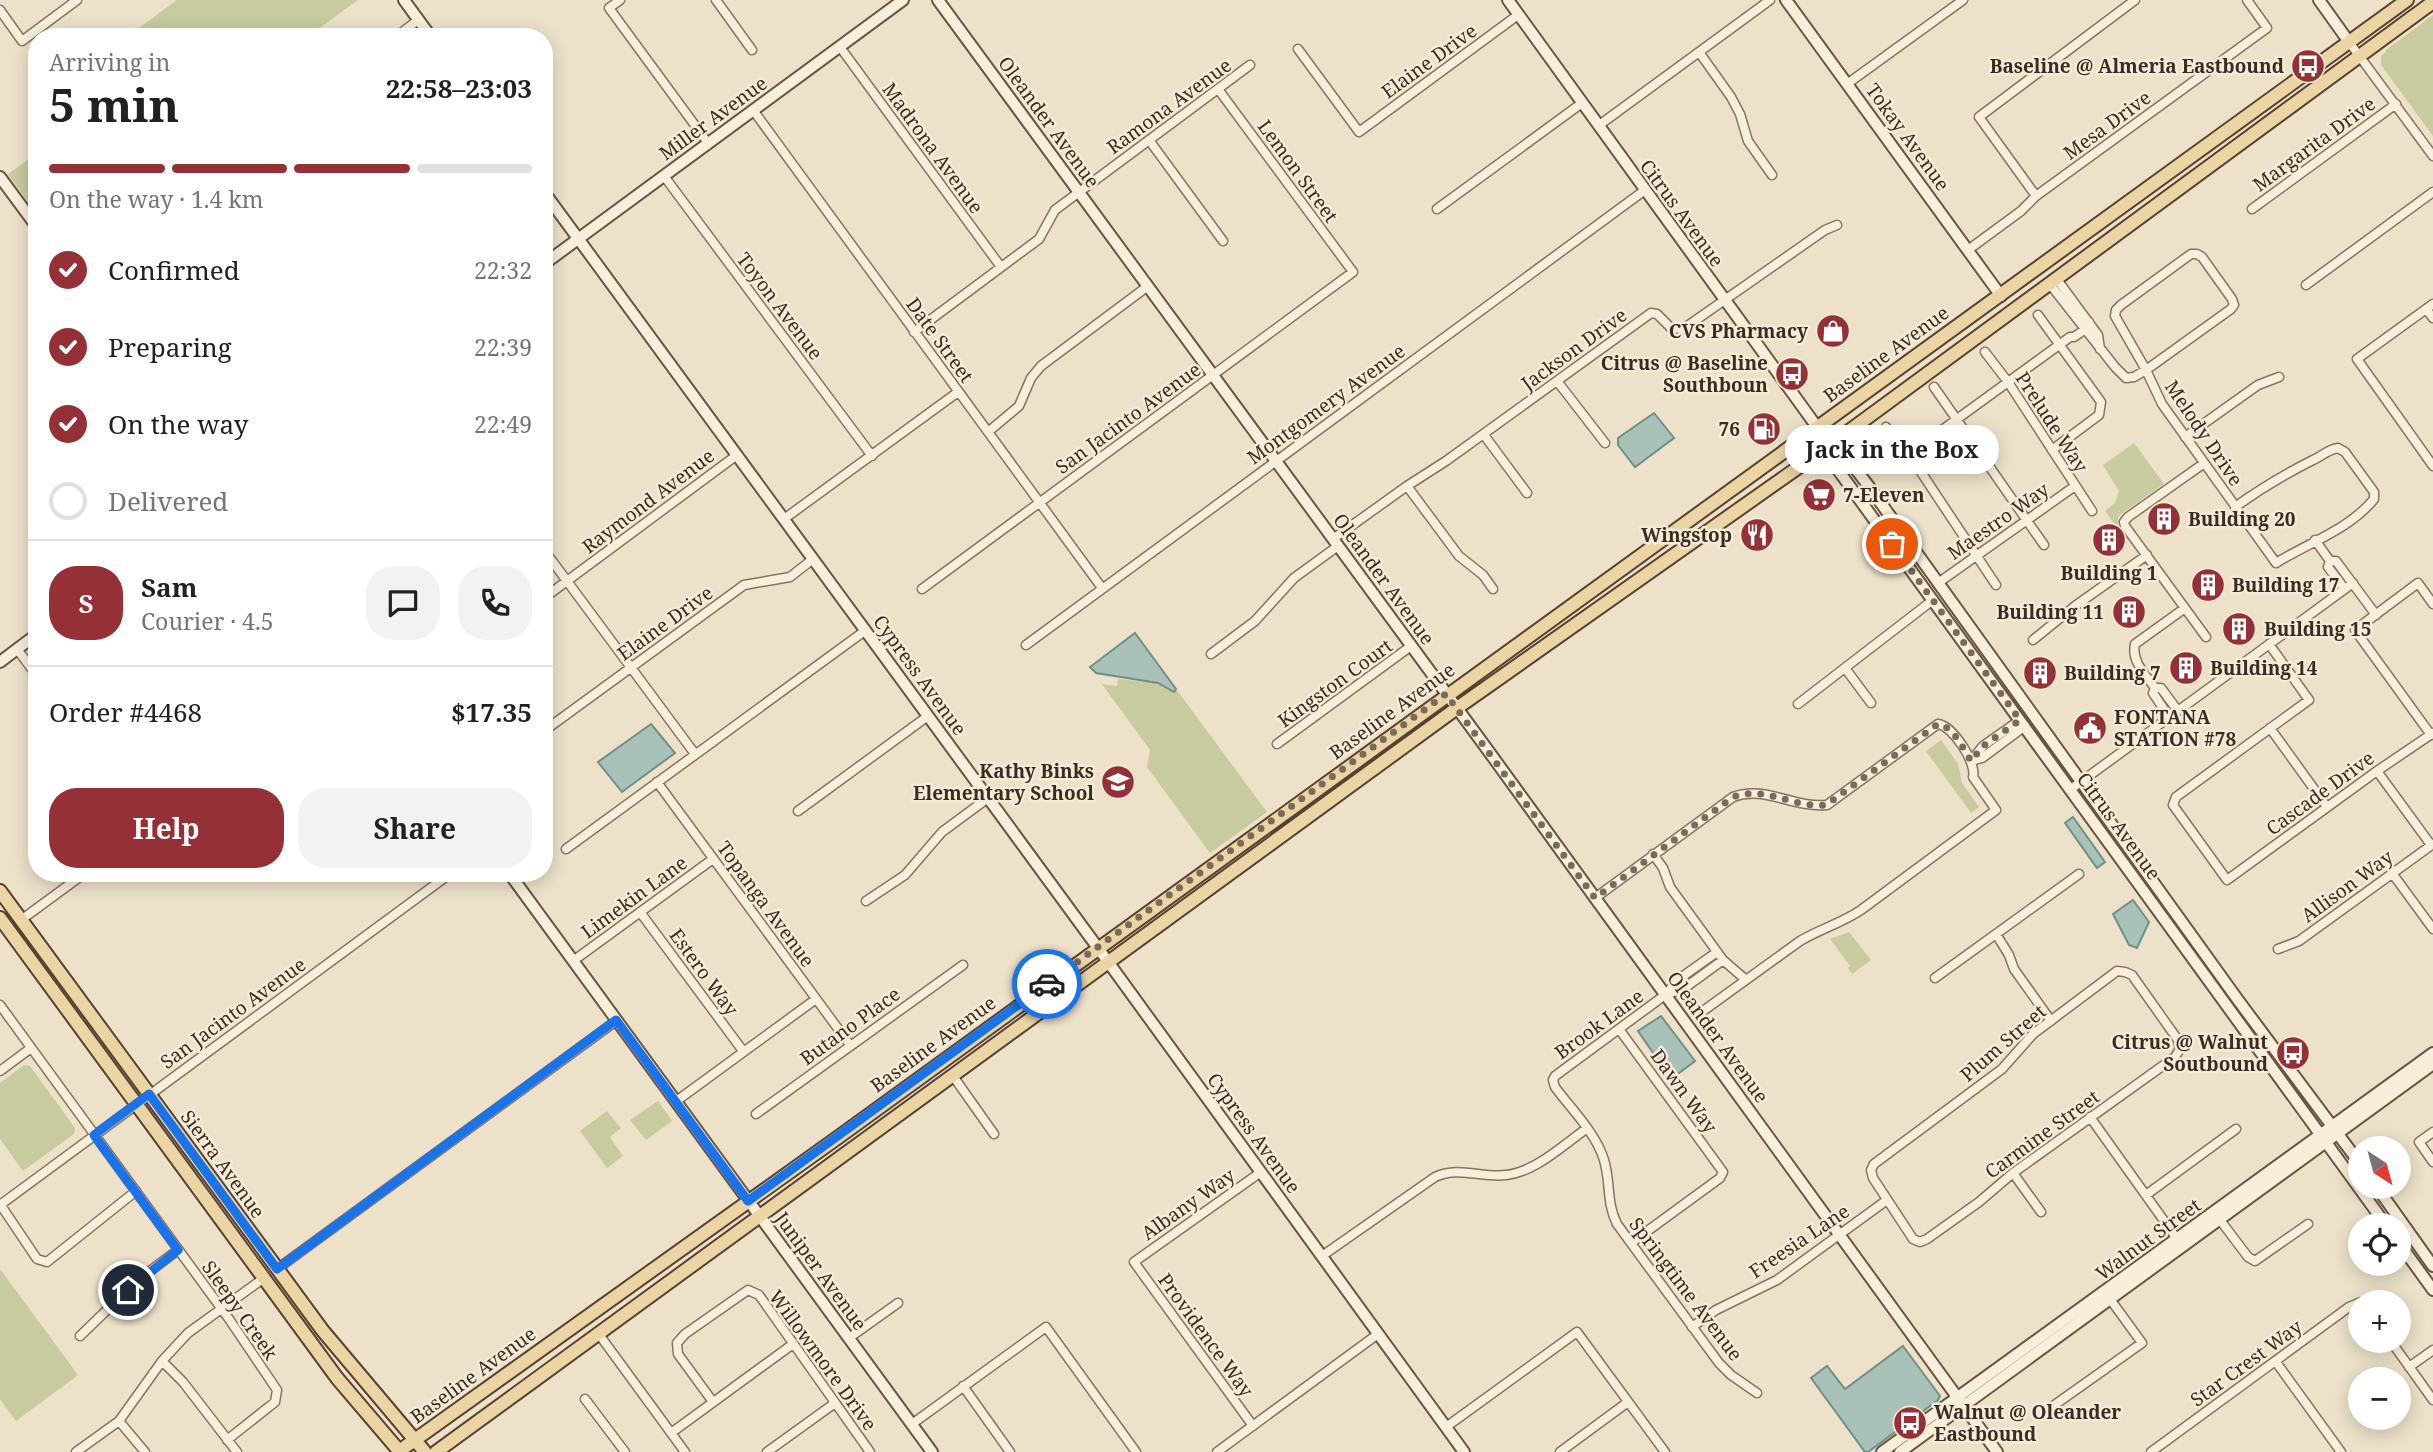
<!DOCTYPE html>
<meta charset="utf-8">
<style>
:root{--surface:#fff;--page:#f2f2f2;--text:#202124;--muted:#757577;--line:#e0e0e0;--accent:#953136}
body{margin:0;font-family:"Noto Serif",serif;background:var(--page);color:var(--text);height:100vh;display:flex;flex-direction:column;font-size:26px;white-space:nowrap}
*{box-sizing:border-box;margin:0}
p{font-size:23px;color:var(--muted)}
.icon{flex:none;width:38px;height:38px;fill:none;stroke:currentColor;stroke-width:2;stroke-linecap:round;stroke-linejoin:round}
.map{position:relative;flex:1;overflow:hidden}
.drawer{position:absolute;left:28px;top:28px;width:525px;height:854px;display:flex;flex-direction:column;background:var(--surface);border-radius:28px;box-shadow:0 4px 18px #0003}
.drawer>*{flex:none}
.needle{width:46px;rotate:144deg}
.buttons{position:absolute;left:2348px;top:1136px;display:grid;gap:14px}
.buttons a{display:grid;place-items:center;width:63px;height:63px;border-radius:50%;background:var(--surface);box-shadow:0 4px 18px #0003;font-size:35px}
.pin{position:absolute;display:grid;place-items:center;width:60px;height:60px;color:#fff;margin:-30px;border:4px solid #fff;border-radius:50%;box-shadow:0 2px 7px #0007}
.courier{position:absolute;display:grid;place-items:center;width:70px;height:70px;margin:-35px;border:5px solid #1a73e8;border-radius:50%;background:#fff;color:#222;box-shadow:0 2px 9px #0007}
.bubble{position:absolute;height:49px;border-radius:24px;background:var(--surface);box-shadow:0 4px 18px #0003;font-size:23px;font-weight:700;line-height:49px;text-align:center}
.headline em{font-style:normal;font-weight:700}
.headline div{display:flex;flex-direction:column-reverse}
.headline{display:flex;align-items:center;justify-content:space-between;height:119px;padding:0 21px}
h1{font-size:46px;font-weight:700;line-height:52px}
.bar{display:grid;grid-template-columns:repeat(4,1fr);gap:10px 7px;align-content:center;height:84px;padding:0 21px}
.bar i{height:9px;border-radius:5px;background:var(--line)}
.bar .on{background:var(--accent)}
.bar p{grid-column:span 4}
.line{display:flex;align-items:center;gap:18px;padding:0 21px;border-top:2px solid var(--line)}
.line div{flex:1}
.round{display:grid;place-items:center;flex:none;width:74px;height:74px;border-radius:28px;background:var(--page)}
ol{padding:0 21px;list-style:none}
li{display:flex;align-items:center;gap:21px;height:77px}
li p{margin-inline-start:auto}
li .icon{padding:7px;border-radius:50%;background:var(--accent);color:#fff;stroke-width:4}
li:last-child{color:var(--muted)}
li i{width:38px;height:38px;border:4px solid var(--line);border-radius:50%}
.button{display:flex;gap:14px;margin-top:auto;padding:14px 21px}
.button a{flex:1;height:80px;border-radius:28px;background:var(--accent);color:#fff;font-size:28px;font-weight:700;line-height:80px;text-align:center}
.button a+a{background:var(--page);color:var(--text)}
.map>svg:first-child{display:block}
</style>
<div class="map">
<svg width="2433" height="1452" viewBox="0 0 2433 1452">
<rect width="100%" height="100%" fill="#ede1c9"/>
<path fill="#c7cb9d" d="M177 0H358L307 37H127Z
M2433 15V136L2381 65V56L2386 52V50Z
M37 153V214L8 174Z
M2134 443 2164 484 2122 513 2118 517V524L2115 525 2105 511 2115 503 2119 491 2103 465Z
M1118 679 1158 683 1174 692 1176 689 1267 812 1210 853 1147 767 1150 750 1102 684 1117 686Z
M1941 740 1958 764 1962 783 1979 807 1971 813 1926 751Z
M1849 932 1871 960 1852 974 1848 968 1850 966 1830 939Z
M24 1065 30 1066 75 1128 74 1134 23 1171 0 1139V1083Z
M658 1101 672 1121 646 1140 630 1120Z
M607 1111 621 1128 610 1137 623 1156 607 1168 580 1131Z
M0 1269 78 1375 16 1421 0 1399Z"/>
<path fill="#aac1b9" stroke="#709087" stroke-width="2" d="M1654 413 1674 438 1635 467 1618 445V438Z
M1135 633 1176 689 1174 692 1158 683 1096 673 1090 667Z
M651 724 675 753 622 792 598 762Z
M2073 817 2105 862 2097 868 2065 823Z
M2133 900 2149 922 2137 948 2129 945 2113 914Z
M1661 1016 1695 1061 1671 1079 1638 1031Z
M1903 1346 1940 1396 1938 1400 1868 1452H1865L1811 1378 1827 1366 1845 1389Z"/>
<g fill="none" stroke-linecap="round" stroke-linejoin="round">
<g stroke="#89735e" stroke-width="11">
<path id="street" d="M620 0 609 8 708 143
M716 0 752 50
M0 10 22 41 77 0
M396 37 418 20
M2349 42 2433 156
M840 47 1001 267
M1298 49 1359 132 1518 15
M1699 52 1731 97 1740 114 1748 141 1772 175
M1847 84 1963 0
M753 110 1102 588
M1598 126 1770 0
M1149 140 1223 241
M664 176 872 456
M2036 196 1979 117 2135 0
M1437 209 1582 103
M2252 209 2396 104
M1968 250 2021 211 2036 196 2267 28 2247 0
M2056 278 2098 335 2100 349
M2049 283 2115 367 2126 378 2134 377 2146 370 2231 309 2234 305 2232 299 2202 257 2197 254H2191L2121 305 2116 310 2115 316 2146 370 2162 404 2276 563C2308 543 2350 529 2374 499V492L2345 452 2338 448C2327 450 2322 456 2313 460 2285 474 2260 489 2235 507
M2306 285 2433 192
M2433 304 2357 359 2433 466
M2426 309 2433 318
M2038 315 2101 402 2099 415 2052 450
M914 332 1039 239 1055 210 1250 65
M1985 352 2008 382 2092 511
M1557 381 1605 443
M1934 387 2044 545
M1886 427 1909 454 1996 585
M988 432 1019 406 1031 378 1041 366 1148 286
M1484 435 1527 493
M2185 437 2258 385 2279 377
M1909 454 2070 337H2074L2084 330 2089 322
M2203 464 2128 517 2124 522 2125 526 2206 637
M1407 486 1459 556 1483 575 1493 589
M784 519 958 392
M1333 539 1407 486 1446 461 1651 313 1657 314 1671 328 1683 329 1825 230 1837 225
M2315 540 2330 561 2328 567 2344 588
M544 550 695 754
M2330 561H2336L2376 615
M1938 583 2075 486
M922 589 1353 272 1218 89
M544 598 737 455
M2033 640 2075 606 2147 555
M2269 644 2309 700 2176 797 2173 805 2227 880 2377 771 2433 733
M1026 645 1645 190
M17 649 37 676
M1211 654 1255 621 1294 578 1338 546
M1845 668 1871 703
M2155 688C2145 674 2131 661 2135 644L2185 608
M2155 688H2161L2178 711
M2155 688 2153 693 2169 717
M1798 704 1933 600
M2270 728 2327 807
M544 731 744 585 790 577 813 559
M2431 735 2355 630 2418 583 2433 604
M1277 744 1411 646
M1971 761 1983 746 2020 720
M1971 761 1982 758 2025 726
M2377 771 2431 845
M657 782 850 1045
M2071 789 2353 583
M798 811 928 716
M566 849 866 630
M1653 854 1663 868 1670 887 1723 960 1746 980
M2392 873 2433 929
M1595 898 1733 797C1765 785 1792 808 1827 805L1938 724C1953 726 1977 763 1973 777L1996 810 1861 910C1842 923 1820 929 1800 941L1703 1011
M866 901 905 875 942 832 988 798
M640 912 743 1051
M21 920 85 873
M1996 934 2009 955 2014 969 2051 1021
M2278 949 2299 941 2433 844
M1717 952 1679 979 1665 995 1555 1076 1553 1080 1555 1087C1571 1109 1596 1133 1604 1160 1611 1183 1606 1202 1617 1224L1719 1363 1731 1375 1757 1393
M573 961 713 859
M2117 971 2125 972 2132 975 2178 1040 2180 1049 2175 1057 2013 1173 1979 1202 1927 1239 1920 1242 1913 1239 1873 1178 1871 1170 1874 1164 2002 1069 2033 1034Z
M1935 978 2079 874
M1668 994 1686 987 1723 960
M0 1005 229 1319 277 1390 275 1402 227 1440
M1619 1029 1723 1172 1720 1178 1631 1243
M0 1071 31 1048
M953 1076 994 1134
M675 1102 816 999
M756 1114 963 965
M2090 1117 2177 1239
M2433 1132 2419 1142 2433 1162
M2013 1173 2041 1212
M2146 1195 2236 1129
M0 1204 37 1259 47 1262 136 1191
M0 1205 451 873
M2220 1220 2248 1257 2255 1261 2308 1224
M1322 1256 1435 1177C1458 1166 1482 1178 1506 1175 1535 1172 1562 1146 1586 1129
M277 1269 616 1021
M1692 1327 1716 1310 1777 1280 1887 1200
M598 1333 685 1452
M80 1336 138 1280 178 1250
M849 1338 898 1303
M2390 1340 2433 1400
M162 1361 183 1382 237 1452
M2276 1362 2341 1452
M2409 1367 2433 1350
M963 1386 1010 1452
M585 1399 625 1452
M713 1402 678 1354 677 1343 685 1334 748 1290 759 1295 870 1452
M2046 1411 2142 1343 2110 1299
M119 1421 145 1452
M912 1424 1046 1327 1136 1452
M1253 1426 1134 1262 1261 1172
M1446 1427 1577 1332 1665 1452
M671 1433 793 1344
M76 1452 119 1421 162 1361 188 1333 264 1278
M767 1452 835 1403
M1217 1452 1378 1334
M1560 1452 1628 1402
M2151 1452 2349 1307 2361 1302"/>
</g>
<g stroke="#6b5441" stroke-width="14">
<path id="secondary" d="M404 0 431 37
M938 0 1487 749 1997 1452
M1508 0 1830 445 1833 463 2386 1225
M1786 0 2001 296
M2319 0 2349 42
M0 177 37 227
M544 192 1098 948 1464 1452
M544 264 903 0
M1830 445 1842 451 1870 488 2238 1000 2361 1165
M0 662 37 634
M509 873 932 1452
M2376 1186 2433 1266
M2399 1243 2433 1290
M1882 1452 2433 1053
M1900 1452 2433 1064"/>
</g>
<g stroke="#574232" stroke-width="16">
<path id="primary" d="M0 891 323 1331 425 1452
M0 918 337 1378 400 1452
M398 1452 840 1136 2407 0
M436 1452 1457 708 1830 445 2433 2"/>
</g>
<use href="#street" stroke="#f8eedc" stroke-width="8"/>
<use href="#secondary" stroke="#f8eedc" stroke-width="10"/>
<use href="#primary" stroke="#edd4a4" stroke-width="12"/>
</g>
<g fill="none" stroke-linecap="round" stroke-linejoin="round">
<path stroke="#796b5c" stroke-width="7" stroke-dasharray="0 12.6" d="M1047 984 1446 694 1595 898 1733 797C1765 785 1792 808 1826 805L1938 724C1954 727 1963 749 1971 761L1983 746 2020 720 1892 544"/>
<path stroke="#1a73e8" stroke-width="9" d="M128 1290 178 1250 94 1135 149 1094 277 1269 616 1020 748 1201 1047 984"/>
</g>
<defs>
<g id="bus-disc" transform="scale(1.75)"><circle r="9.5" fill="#953136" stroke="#f5ebd8"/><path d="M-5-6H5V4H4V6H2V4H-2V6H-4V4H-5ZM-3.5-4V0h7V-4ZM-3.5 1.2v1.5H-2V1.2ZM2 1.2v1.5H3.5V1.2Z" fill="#fff"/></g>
<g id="shop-disc" transform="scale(1.75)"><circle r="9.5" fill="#953136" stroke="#f5ebd8"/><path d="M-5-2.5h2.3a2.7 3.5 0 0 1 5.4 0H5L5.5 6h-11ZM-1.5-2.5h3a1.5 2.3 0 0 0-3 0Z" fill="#fff"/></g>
<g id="fuel-disc" transform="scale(1.75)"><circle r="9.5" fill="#953136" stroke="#f5ebd8"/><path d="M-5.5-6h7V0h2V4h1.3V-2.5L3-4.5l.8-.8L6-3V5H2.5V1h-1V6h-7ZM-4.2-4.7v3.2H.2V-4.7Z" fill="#fff"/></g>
<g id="supermarket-disc" transform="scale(1.75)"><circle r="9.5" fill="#953136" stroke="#f5ebd8"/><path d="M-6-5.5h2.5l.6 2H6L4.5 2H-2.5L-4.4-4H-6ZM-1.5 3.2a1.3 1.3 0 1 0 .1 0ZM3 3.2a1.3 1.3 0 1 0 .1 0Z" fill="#fff"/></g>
<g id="building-disc" transform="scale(1.75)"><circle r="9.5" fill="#953136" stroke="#f5ebd8"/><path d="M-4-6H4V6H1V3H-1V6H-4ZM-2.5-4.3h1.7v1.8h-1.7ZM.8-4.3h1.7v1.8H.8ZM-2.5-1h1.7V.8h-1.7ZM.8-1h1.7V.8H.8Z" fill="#fff"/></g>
<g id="restaurant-disc" transform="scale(1.75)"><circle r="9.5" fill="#953136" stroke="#f5ebd8"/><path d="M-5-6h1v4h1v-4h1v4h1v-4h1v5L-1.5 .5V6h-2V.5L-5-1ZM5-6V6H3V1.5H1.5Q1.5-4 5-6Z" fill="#fff"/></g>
<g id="civic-disc" transform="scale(1.75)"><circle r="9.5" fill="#953136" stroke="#f5ebd8"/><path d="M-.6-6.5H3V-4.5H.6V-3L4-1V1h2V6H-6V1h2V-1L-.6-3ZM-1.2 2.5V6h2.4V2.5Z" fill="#fff"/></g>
<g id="school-disc" transform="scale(1.75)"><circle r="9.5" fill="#953136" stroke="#f5ebd8"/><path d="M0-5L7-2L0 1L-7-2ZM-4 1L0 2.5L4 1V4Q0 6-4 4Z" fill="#fff"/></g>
</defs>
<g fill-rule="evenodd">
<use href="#bus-disc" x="2308" y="66"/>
<use href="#shop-disc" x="1833" y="331"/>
<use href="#bus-disc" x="1792" y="374"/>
<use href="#fuel-disc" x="1764" y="429"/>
<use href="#supermarket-disc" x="1819" y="495"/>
<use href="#building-disc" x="2164" y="519"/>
<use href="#restaurant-disc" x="1757" y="535"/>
<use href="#building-disc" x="2109" y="540"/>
<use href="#building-disc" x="2208" y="585"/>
<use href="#building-disc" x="2129" y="612"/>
<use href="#building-disc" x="2239" y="629"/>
<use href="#building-disc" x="2186" y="668"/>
<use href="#building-disc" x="2040" y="673"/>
<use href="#civic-disc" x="2090" y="728"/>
<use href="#school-disc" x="1118" y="782"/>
<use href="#bus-disc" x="2293" y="1053"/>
<use href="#bus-disc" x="1910" y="1423"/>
</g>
<g text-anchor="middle" stroke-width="5" stroke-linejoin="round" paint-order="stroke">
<g font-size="19" fill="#3a2c21" stroke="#f5ebd8">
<text transform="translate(1429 61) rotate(-36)" y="7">Elaine Drive</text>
<text transform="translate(1169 106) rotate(-36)" y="7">Ramona Avenue</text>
<text transform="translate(713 118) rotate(-36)" y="7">Miller Avenue</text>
<text transform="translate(1049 122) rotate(54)" y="7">Oleander Avenue</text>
<text transform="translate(2107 125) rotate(-36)" y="7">Mesa Drive</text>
<text transform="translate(1908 137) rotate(54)" y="7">Tokay Avenue</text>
<text transform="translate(2314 144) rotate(-36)" y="7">Margarita Drive</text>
<text transform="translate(933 148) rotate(54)" y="7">Madrona Avenue</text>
<text transform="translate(1298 171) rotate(54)" y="7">Lemon Street</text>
<text transform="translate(1682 213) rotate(54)" y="7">Citrus Avenue</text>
<text transform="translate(780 306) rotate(53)" y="7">Toyon Avenue</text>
<text transform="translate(940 340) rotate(54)" y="7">Date Street</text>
<text transform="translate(1574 349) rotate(-36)" y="7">Jackson Drive</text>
<text transform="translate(1886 354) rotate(-36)" y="7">Baseline Avenue</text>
<text transform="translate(1326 404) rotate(-36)" y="7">Montgomery Avenue</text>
<text transform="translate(1128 418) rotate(-36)" y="7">San Jacinto Avenue</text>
<text transform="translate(2052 422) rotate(57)" y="7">Prelude Way</text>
<text transform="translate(2204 433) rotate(56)" y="7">Melody Drive</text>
<text transform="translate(648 501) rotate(-37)" y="7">Raymond Avenue</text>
<text transform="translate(1998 521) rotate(-35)" y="7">Maestro Way</text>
<text transform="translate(1384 579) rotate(54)" y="7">Oleander Avenue</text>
<text transform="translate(665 623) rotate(-36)" y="7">Elaine Drive</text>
<text transform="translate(920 675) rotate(54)" y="7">Cypress Avenue</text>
<text transform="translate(1335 683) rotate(-36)" y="7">Kingston Court</text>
<text transform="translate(1392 711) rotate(-36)" y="7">Baseline Avenue</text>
<text transform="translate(2320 793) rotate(-36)" y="7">Cascade Drive</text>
<text transform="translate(2119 826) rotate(54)" y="7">Citrus Avenue</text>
<text transform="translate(2347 886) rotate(-36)" y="7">Allison Way</text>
<text transform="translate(634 897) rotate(-36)" y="7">Limekin Lane</text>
<text transform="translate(766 904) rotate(54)" y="7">Topanga Avenue</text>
<text transform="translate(704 972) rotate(54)" y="7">Estero Way</text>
<text transform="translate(233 1013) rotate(-36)" y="7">San Jacinto Avenue</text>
<text transform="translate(1599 1024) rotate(-36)" y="7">Brook Lane</text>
<text transform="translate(850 1026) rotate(-36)" y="7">Butano Place</text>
<text transform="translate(1718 1037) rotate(54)" y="7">Oleander Avenue</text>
<text transform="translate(2003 1043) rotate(-41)" y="7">Plum Street</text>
<text transform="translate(933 1044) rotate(-36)" y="7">Baseline Avenue</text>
<text transform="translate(1684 1091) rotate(54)" y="7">Dawn Way</text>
<text transform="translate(1254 1133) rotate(54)" y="7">Cypress Avenue</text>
<text transform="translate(2042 1134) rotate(-36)" y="7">Carmine Street</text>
<text transform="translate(223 1164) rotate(54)" y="7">Sierra Avenue</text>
<text transform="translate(1188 1204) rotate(-35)" y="7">Albany Way</text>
<text transform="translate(2148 1239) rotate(-36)" y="7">Walnut Street</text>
<text transform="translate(1799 1241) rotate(-34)" y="7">Freesia Lane</text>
<text transform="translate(821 1271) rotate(54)" y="7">Juniper Avenue</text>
<text transform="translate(1686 1289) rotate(53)" y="7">Springtime Avenue</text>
<text transform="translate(240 1310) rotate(55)" y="7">Sleepy Creek</text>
<text transform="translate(1206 1335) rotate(54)" y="7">Providence Way</text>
<text transform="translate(823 1360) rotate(54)" y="7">Willowmore Drive</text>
<text transform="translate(2246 1363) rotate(-36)" y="7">Star Crest Way</text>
<text transform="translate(473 1375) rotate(-36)" y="7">Baseline Avenue</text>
</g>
<g font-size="19" font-weight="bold" fill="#3a2c21" stroke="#f5ebd8" text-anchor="end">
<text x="2284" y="73">Baseline @ Almeria Eastbound</text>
<text x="1808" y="338">CVS Pharmacy</text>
<text x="1768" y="370">Citrus @ Baseline<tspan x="1768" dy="22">Southboun</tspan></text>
<text x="1740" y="436">76</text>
<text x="1843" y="502" text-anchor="start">7-Eleven</text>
<text x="2188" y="526" text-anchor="start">Building 20</text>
<text x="1732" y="542">Wingstop</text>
<text x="2109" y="580" text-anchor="middle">Building 1</text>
<text x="2232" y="592" text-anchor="start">Building 17</text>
<text x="2104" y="619">Building 11</text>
<text x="2264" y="636" text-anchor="start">Building 15</text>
<text x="2210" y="675" text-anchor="start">Building 14</text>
<text x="2064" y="680" text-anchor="start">Building 7</text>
<text x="2114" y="724" text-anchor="start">FONTANA<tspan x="2114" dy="22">STATION #78</tspan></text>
<text x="1094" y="778">Kathy Binks<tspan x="1094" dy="22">Elementary School</tspan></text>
<text x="2268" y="1049">Citrus @ Walnut<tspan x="2268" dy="22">Soutbound</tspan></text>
<text x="1934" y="1419" text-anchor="start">Walnut @ Oleander<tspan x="1934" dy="22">Eastbound</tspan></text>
</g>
</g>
</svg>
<div class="buttons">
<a><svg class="needle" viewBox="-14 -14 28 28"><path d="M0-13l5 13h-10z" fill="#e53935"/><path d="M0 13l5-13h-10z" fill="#757577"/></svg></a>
<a><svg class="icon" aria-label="locate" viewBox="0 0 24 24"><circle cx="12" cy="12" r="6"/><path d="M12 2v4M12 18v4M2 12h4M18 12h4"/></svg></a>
<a>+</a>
<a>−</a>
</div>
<div class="pin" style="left:1892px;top:544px;background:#ea580c"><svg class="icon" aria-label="bag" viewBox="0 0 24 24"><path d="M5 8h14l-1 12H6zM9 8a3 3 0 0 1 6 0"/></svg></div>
<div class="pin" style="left:128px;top:1290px;background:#1f2937"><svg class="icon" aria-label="home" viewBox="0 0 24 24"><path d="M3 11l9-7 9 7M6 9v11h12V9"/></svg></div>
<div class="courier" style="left:1047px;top:984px"><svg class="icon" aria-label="car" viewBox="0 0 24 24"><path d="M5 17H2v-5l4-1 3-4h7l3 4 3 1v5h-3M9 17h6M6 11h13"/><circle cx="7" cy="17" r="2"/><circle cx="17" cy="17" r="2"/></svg></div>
<div class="bubble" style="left:1785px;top:425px;width:214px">Jack in the Box</div>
<section class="drawer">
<div class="headline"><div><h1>5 min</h1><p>Arriving in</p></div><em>22:58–23:03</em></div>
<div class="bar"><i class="on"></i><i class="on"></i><i class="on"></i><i></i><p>On the way · 1.4 km</p></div>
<ol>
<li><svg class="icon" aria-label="check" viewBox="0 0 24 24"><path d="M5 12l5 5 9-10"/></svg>Confirmed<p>22:32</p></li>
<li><svg class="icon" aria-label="check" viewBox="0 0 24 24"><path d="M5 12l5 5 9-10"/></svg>Preparing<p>22:39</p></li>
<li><svg class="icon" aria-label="check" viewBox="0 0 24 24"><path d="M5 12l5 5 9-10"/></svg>On the way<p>22:49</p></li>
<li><i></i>Delivered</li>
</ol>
<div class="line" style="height:126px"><b class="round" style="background:var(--accent);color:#fff">S</b><div><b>Sam</b><p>Courier · 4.5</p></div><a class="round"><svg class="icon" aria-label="chat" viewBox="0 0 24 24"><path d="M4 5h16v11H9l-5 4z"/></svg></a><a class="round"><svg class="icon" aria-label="phone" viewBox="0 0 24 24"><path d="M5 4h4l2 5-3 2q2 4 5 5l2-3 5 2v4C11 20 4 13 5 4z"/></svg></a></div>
<div class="line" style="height:91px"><div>Order #4468</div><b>$17.35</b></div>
<div class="button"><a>Help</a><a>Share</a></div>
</section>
</div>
